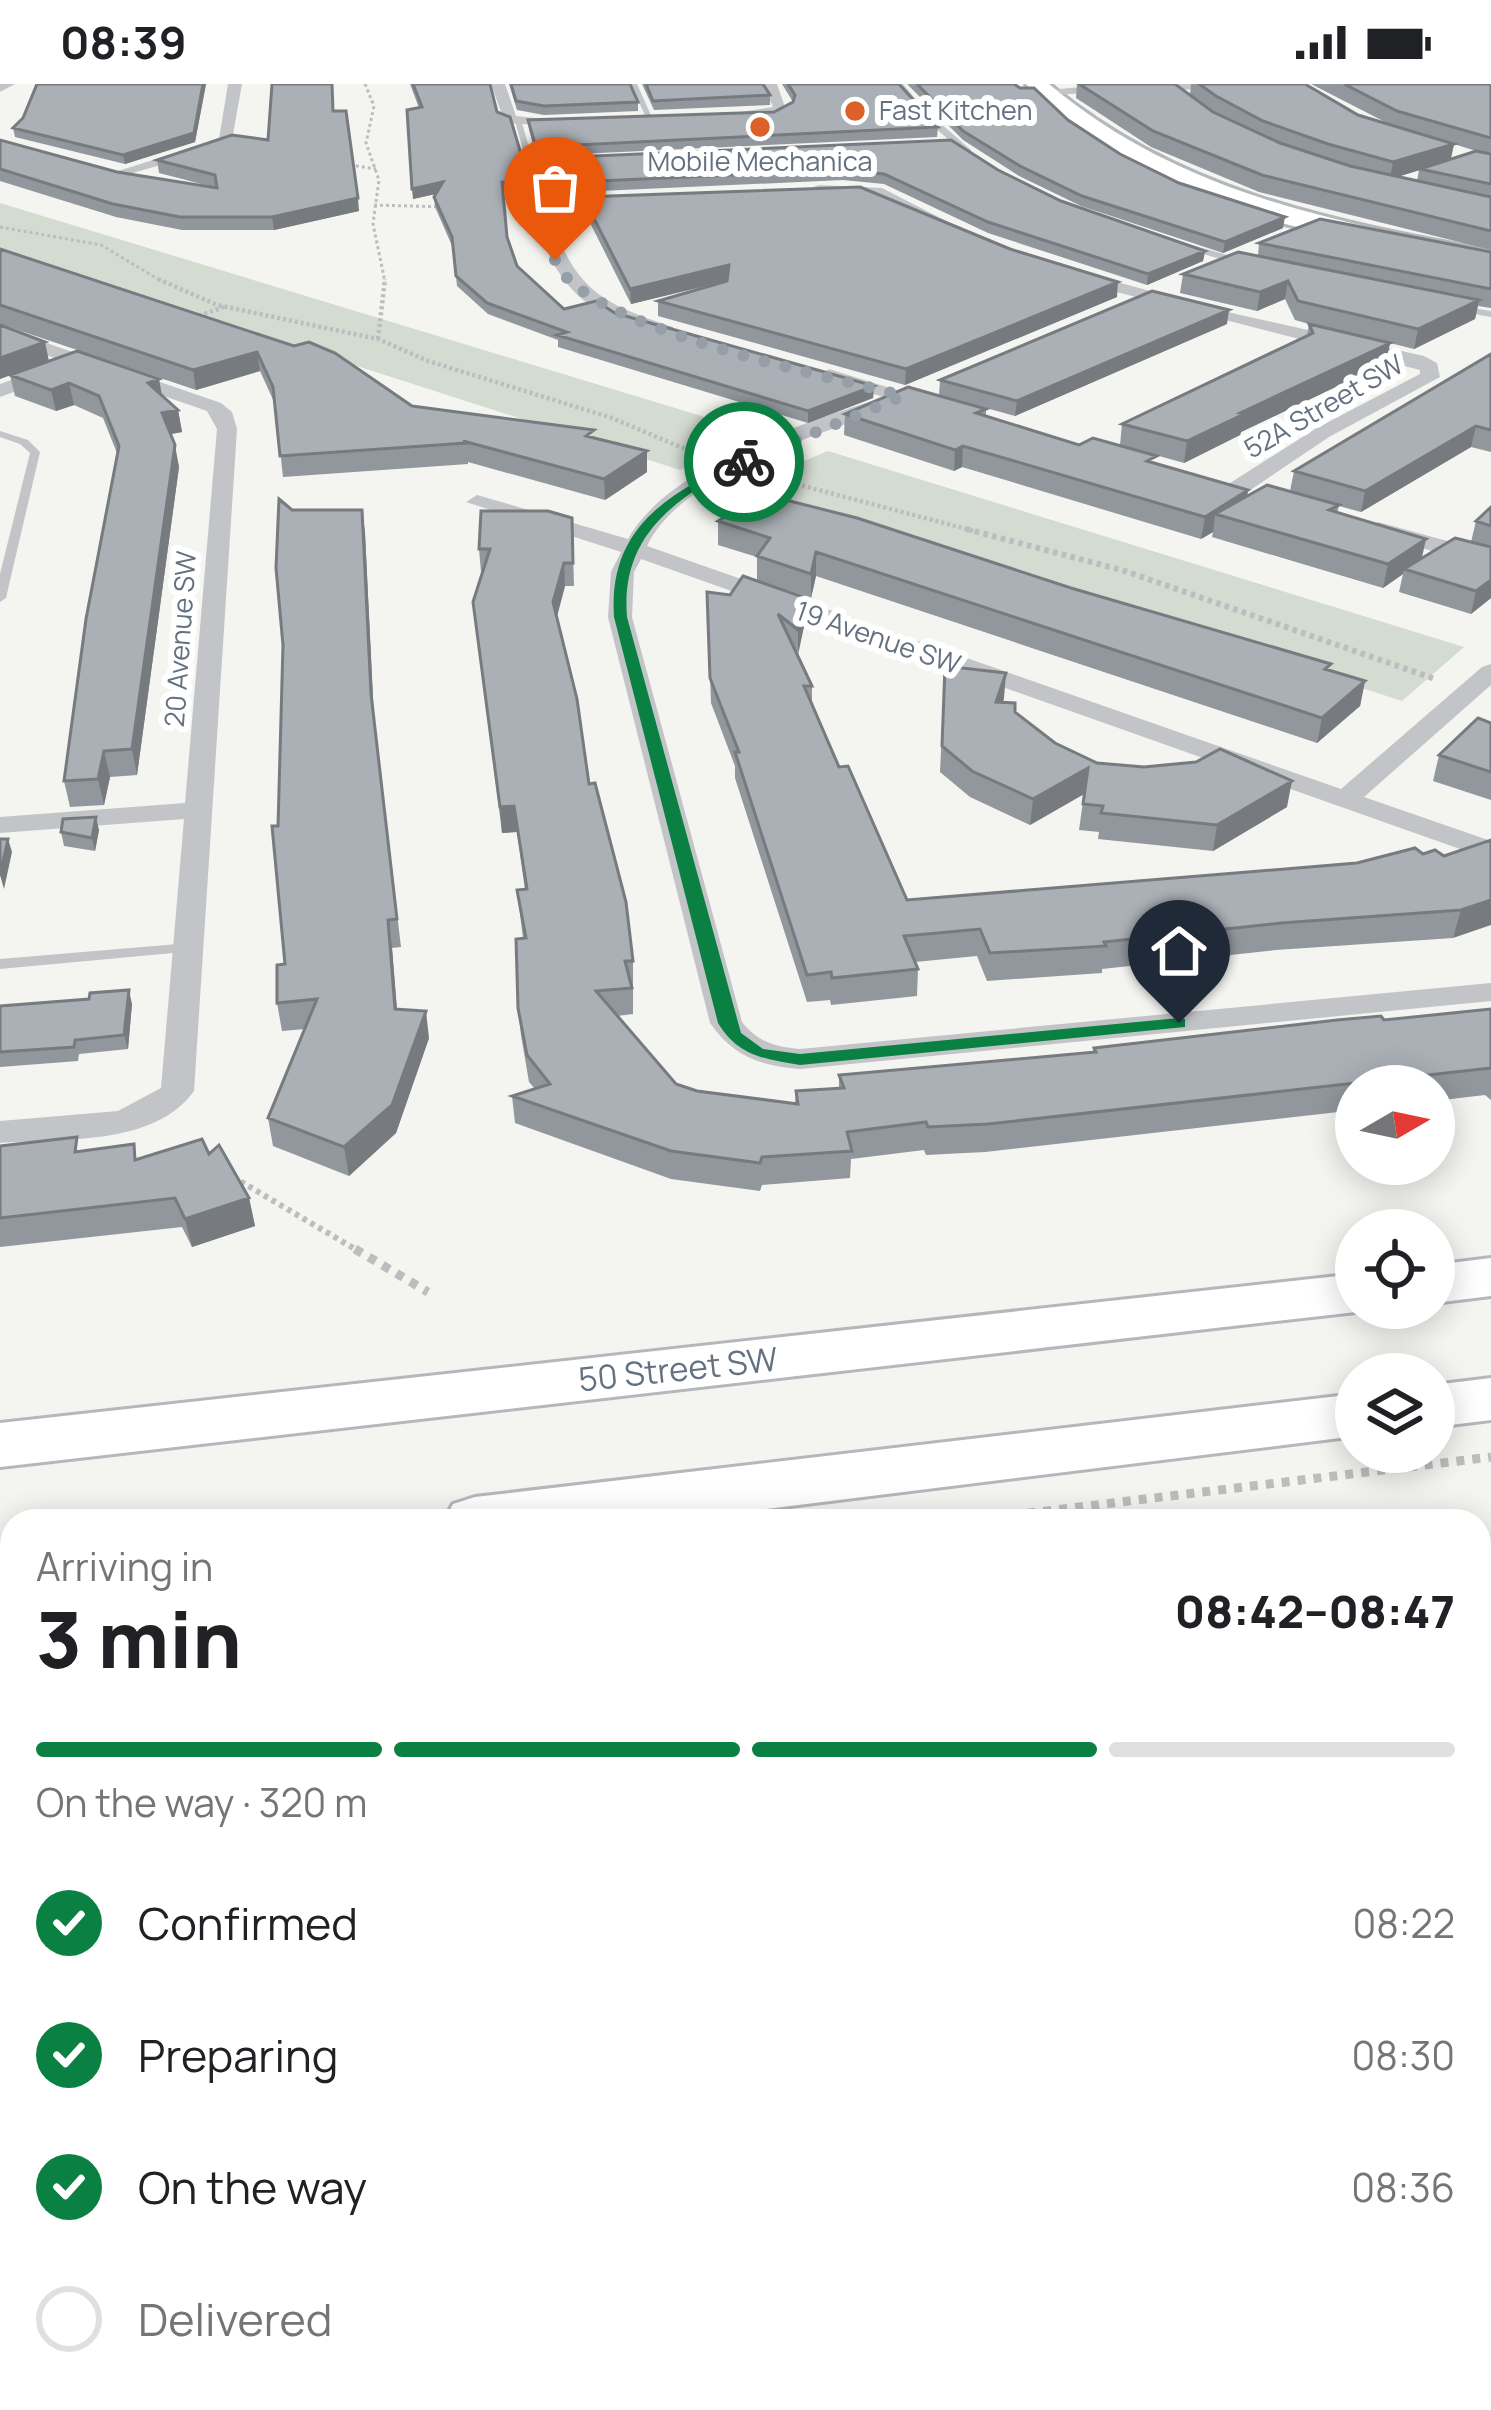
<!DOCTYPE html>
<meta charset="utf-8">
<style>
:root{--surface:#fff;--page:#f2f2f2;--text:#202124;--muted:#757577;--line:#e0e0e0;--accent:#0b8043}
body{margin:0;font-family:Manrope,sans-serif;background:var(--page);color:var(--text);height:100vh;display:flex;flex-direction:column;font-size:45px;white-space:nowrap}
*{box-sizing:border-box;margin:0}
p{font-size:39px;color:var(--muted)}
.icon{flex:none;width:66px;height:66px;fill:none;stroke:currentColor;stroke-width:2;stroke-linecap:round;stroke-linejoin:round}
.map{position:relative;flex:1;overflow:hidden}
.side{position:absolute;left:0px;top:1425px;width:1491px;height:903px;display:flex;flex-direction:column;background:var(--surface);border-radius:36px 36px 0 0;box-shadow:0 6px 30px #0003}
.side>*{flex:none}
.needle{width:78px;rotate:81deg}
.tools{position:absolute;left:1335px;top:981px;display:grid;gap:24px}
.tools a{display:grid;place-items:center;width:120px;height:120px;border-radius:50%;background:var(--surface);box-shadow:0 6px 30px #0003;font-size:60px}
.pin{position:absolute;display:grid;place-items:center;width:102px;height:102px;color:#fff;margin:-123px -51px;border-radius:50% 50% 50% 0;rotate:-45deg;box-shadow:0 0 12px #0007}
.pin .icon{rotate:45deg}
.courier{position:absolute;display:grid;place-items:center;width:120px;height:120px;margin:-60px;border:9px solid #0b8043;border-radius:50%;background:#fff;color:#222;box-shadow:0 3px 15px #0007}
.head em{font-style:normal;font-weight:800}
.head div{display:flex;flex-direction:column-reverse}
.head{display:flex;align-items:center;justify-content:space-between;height:204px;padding:0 36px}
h1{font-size:78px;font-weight:800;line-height:90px}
.bar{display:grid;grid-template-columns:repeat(4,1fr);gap:18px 12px;align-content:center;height:144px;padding:0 36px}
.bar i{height:15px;border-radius:9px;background:var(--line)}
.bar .selected{background:var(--accent)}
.bar p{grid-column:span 4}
ol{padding:0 36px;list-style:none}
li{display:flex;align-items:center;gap:36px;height:132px}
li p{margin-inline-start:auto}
li .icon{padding:12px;border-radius:50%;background:var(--accent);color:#fff;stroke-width:4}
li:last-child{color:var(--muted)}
li i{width:66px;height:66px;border:6px solid var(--line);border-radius:50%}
.status{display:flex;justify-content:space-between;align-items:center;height:84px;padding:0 60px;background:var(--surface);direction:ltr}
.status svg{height:33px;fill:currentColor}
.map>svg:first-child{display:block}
</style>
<div class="status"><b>08:39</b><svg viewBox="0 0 49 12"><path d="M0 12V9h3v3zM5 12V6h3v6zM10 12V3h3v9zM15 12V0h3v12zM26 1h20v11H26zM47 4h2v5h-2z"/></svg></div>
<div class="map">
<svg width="1491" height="2326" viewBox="0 0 1491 2326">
<rect width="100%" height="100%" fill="#f4f4f0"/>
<path fill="#d4dbd1" d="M0 119 754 348 680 386 0 167Z
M828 367 1464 563 1402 617 741 403Z"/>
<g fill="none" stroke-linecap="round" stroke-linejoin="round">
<g stroke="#b4b8bc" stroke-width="6">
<path id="secondary" d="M1026 0H1049C1176 107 1331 138 1491 167V183C1340 155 1131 123 1026 0Z
M1491 1174V1212L1434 1219V1181Z
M1356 1190V1224H1370L1356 1228 0 1383V1339Z
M1491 1294V1336L1434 1343V1301Z
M1356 1310V1352L668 1437H444L453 1420 475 1413Z
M12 1467V1517L0 1519V1469Z"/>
</g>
<path stroke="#bbbdbf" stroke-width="3" stroke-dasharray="3 3" stroke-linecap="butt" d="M365 0 374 22 366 59 379 96 373 140 385 198
M344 80 376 85
M374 121 445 123
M0 143 101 161 163 198"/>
<path stroke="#bbbdbf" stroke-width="4.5" stroke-dasharray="3 3" stroke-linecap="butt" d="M158 195 217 221 378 255 428 277 612 334 690 367
M193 234 224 223
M378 255 385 195
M773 394 978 448"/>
<path stroke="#bbbdbf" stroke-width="6" stroke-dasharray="4.5 4.5" stroke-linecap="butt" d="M966 445 1125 487 1435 595
M233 1093 360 1168"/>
<path stroke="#bbbdbf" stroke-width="9" stroke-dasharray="8 8" stroke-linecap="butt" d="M355 1165 428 1208
M964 1437 1491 1373
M0 1555 12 1554"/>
<path fill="#c2c4c8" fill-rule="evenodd" d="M631 0H637L654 38 647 36Z
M896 0H903L923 24 971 66V70H965L917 28Z
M515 37 522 39 533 77 548 76 551 80 527 81Z
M1185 159 1248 177 1249 179 1245 182 1182 164Z
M1454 221 1491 227V233L1451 226Z
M0 347 28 356 40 368 6 514 0 518V490L30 369 20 360 0 353Z
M190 859 195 861V867L0 885V875Z"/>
<path fill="#c2c4c8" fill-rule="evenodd" d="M0 0H15L0 8Z
M228 0H242L231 61 115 94V88L219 55Z
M491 0H505L516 32 583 39 576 43 505 39Z
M763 0H777L787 29 734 35V29L773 23Z
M1117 0H1235L1228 4 1043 11 1036 7Z
M819 101 882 104 956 142 942 146 873 112 813 109V103Z
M638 112 640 115 632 120 557 125 549 131C576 205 599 219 673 243V251L666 253C586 231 559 208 532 130L553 115Z
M1072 186 1236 230 1424 272 1437 279 1440 293 1329 353 1243 411H1227V401L1315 345 1420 290V286L1066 195 1063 191Z
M0 243 221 319 232 328 237 345 194 1007C154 1063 61 1054 0 1059V1037L118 1027 161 1004 184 735 0 749V733L185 719 217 345 207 327 0 255Z
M58 279 65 281V289L0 313V300Z
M829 285 948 322 938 328 897 317 895 322C824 350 682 388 647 462L1341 705 1482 583 1491 580V601L1364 713 1491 757V776L641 475 634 488 632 533 742 938C758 958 775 963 800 965L1491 899V917L800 985C760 982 733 972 710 939L608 533 611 488 621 468 466 418 477 411 628 455C669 381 807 338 884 313L822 295 819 291Z
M1378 438 1491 469V483L1370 450 1367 445Z
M667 2316H725L726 2326H668Z"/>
<use href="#secondary" fill="#fff" fill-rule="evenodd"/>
</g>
<path fill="#92979d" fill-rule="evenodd" d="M37 0H206L195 58 125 80 15 53 13 44 23 34Z
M410 0H490L497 28 521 70 527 75 998 86 1061 117 1205 167 1203 177 1147 201 988 149 884 100 843 96 578 108 575 99 503 109 507 153 517 182 564 225 615 229 874 302 873 314 808 339 558 263V256L488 230 457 202 453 164 435 123 434 113 436 110 413 115 419 24Z
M509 0H630L638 18V27L544 31 517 26Z
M642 0H763L770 11V21L654 26Z
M782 0H899L938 43 937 53 536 72 529 46 528 36 774 28 793 18Z
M907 0H1014L1120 70 1179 99 1283 144 1223 169 1081 122 1019 92 963 56Z
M1077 0H1175L1190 10 1191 0H1305L1358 31 1389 40 1311 0H1491V166L1259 108 1151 63 1076 14ZM1454 60 1479 68 1451 75ZM1419 86 1417 97 1398 93Z
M334 27 359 127 274 146H182L116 133 0 97V56L117 88 217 104 159 89 157 76 268 56Z
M583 113 1117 213 905 301 658 232V217L727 197 631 220 584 127Z
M1259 159 1491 168V224L1478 222 1475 235 1414 265 1390 259 1386 279 1241 348 1240 351 1184 379 1120 361 1122 340 1307 252 1309 240 1295 236 1285 215 1257 227 1180 209 1183 190 1258 172Z
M0 165 412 322 594 354 647 388 605 416 468 378V380L283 393 275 320 260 287 196 306 0 240Z
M1227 240 1015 332 939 311 940 296Z
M0 241 49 277 162 312 178 326 182 348 171 350 179 383 137 691 110 693 104 721 70 723 64 697 117 369 103 334 74 321 56 327 15 312 10 291 0 295Z
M1491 270V368L1471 363 1361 428 1339 422 1337 429 1421 475 1471 458 1476 437 1491 423V514L1471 530 1399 508 1403 490 1383 504 1212 453 1213 448 1201 455 962 383 954 387 844 351 845 330 986 325V332L1079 361 1156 379 1248 406 1247 412 1290 407 1294 387Z
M292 426H362L365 449 374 635 401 863 392 864 397 925 429 954 396 1049 349 1092 273 1062 268 1034 305 945 282 947 277 919 285 880 278 742Z
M572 434 574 502H565L557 533 589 700 633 877V930L617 932 676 1000 697 1007 795 1019 796 1007 839 1004V991L1093 968 1094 964 1491 925V1016L1485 1011 1434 1017V1002H1356V1026L985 1068 926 1071 924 1066 851 1075 850 1094 762 1101 760 1107 671 1095 515 1039 512 1012 535 1005 529 998 521 951 518 924 523 854 517 806H525L517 748 502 749 473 518 482 488H481L479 465Z
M718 437 1071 504 1365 597 1360 622 1317 659 816 492 811 514 757 496V473L718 461Z
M707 508 805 538 797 570 812 602V620L839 683 907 816 1357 779 1423 770 1444 772 1491 756 1453 854 1276 866 1102 885V889L987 897 977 872 915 878 918 885 917 912 831 921 830 916 807 918 735 694V682L711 619Z
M945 582 1004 614 1003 618 1055 659 1097 679 1287 723 1213 767 1098 755 1099 748 1079 746 1084 710 1030 741 970 713 940 688Z
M1491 639V716L1433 697 1439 671Z
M99 746 95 767 64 762 61 748Z
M132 920 128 965 79 970 78 977 0 983V922Z
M0 1062 81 1068 138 1075 209 1070 249 1114 255 1142 192 1163 182 1143 0 1163Z
M12 1620V2316H273V2326H0L8 2231 0 2233V1690Z"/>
<path fill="#777b7f" d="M203 0H206L195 58 125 80 123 71Z
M1454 60 1450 77 1390 95 1393 78Z
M574 89 575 99 502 109V98Z
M443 98 444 108 413 115 412 105Z
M358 114 359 127 274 146 272 133Z
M1285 133 1283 144 1223 169 1225 158Z
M1205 167 1203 177 1147 201 1148 190Z
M729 181V196L631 220 630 205Z
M1288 197 1285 215 1257 227 1260 208Z
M1118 198 1117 213 905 301 906 285Z
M1479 216 1475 235 1414 265 1418 245Z
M1229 226 1227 240 1015 332 1017 317Z
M45 258 49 277 0 295V274Z
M1390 259 1386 279 1241 348 1240 351 1184 379 1187 357 1240 329Z
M257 268 260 287 196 306 193 286Z
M159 295 163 317 148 299Z
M69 299 74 321 56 327 51 306Z
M874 302 873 314 808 339V327Z
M178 326 182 348 166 351 162 329Z
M1476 342 1471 363 1361 428 1365 407Z
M175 361 179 383 137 691 132 665Z
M963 362 962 383 954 387 955 366Z
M647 367V388L605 416 604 395Z
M1248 406 1245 428 1215 430 1213 448 1201 455 1205 433Z
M362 426 365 449 374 635 401 863 371 610Z
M1426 455 1421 478 1404 485 1403 490 1383 504 1388 480Z
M816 468V492L811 514V490Z
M564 479 565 502 554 542 553 518Z
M1491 496V514L1471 530 1476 507Z
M806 514 805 538 798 571V546Z
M1006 589 1004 614 994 643 996 618Z
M1365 597 1360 622 1317 659 1322 634Z
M104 667 110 693 104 721 98 695Z
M1088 684 1084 710 1030 741 1033 715Z
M1292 697 1287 723 1213 767 1217 741Z
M514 722 517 748 502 749 500 723Z
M96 733 99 746 95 767 92 754Z
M8 755 12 768 4 805 0 791Z
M1491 816V841L1453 854 1461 826Z
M388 836 392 864 399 953 395 925Z
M129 906 132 920 128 965 124 951Z
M426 927 429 954 396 1049 349 1092 344 1063Z
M249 1114 255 1142 192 1163 185 1135Z
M255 2316H273V2326H255Z"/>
<path fill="#aab0b6" stroke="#777b7f" stroke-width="3" d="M37 0H203L194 49 123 71 13 44 23 34Z
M272 0H332L333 27H346L358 114 272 133H180L113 120 0 85V56L117 88 217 104 215 91 157 76 232 51 268 56Z
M413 0H490L497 28 510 33 521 70 527 75 951 56 998 86 1061 117 1205 167 1148 190 988 138 884 90 844 86 577 98 574 89 502 98 507 153 517 182 564 225 596 217 615 229 874 302 808 327 557 251 567 248 487 219 456 192 452 153 434 113 443 98 412 105 407 26 422 23Z
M511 0H630L638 18 544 22 516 17Z
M646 0H763L770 11 653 17Z
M788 0H899L938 43 536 63 528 36 774 28 793 18 795 11Z
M917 0H1014L1020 4H1034L1068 36 1120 70 1179 99 1285 133 1225 158 1082 112 1020 82 963 47Z
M1079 0H1175L1213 28 1280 59 1350 82 1491 113V147L1262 91 1153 47Z
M1199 0H1305L1358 31 1454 60 1393 78 1328 60 1263 37 1216 12Z
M1344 0H1491V54L1397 27Z
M1476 67 1491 70V100L1420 85Z
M860 103 1010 165 1118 198 906 285 658 217 727 197 729 181 630 205 583 113Z
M1320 135 1491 168V205L1259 159Z
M0 165 294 262 309 258 335 269 412 322 594 346 586 352 647 367 604 395 463 357 466 359 280 372 273 303 257 268 193 286 0 221Z
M1238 168 1479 216 1418 245 1298 217 1288 197 1260 208 1183 190Z
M1152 207 1229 226 1017 317 940 296Z
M1309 240 1390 259 1240 329 1244 330 1187 357 1122 340 1313 249Z
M0 241 45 258 0 274Z
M77 267 159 295 148 299 178 326 162 329 175 361 132 665 104 667 98 695 64 697 86 535 119 362 99 312 69 299 51 306 10 291Z
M1491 270V346L1476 342 1365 407 1294 387Z
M908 303 986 325 976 329 1079 361 1093 354 1157 372 1147 377 1248 406 1205 433 963 362 955 366 845 330Z
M1267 401 1339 421 1329 426 1426 455 1388 480 1215 430Z
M762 410 857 434 1071 504 1331 580 1325 585 1365 597 1322 634 816 468 811 490 757 472 770 454 718 437Z
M279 415 292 426H362L371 610 397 835 388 836 395 925 426 927 392 1021 344 1063 268 1034 317 915 277 919V881L285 880 272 742H278L283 561 276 484Z
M1491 423V442L1476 437Z
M481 427H548L572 434 573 479H564L553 518 577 615 589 700 595 699 626 818 633 877H625L632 904 596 907 676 1000 697 1007 798 1020 796 1007 844 1004 839 991 1096 968 1094 964 1337 936 1381 932 1384 936 1491 925V984L988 1040 928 1043 926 1038 847 1048 852 1067 762 1073 760 1079 671 1067 512 1012 550 1000 527 971 518 924 516 855 526 854 517 806 527 805 514 722 500 723 473 518 490 465H479Z
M1455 454 1491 463V496L1476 507 1404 485Z
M743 492 806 514 798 546 778 530 812 602H804L839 683 848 682 907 816 1357 779 1415 764 1423 770 1435 766 1444 772 1491 756V816L1461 826 1281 839 1104 858 1106 862 990 869 980 845 904 852 918 885 832 894 831 888 807 891 735 668H739L710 594 707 508 730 511Z
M945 582 1006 589 996 618 1015 619V628L1055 659 1097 679 1144 683 1196 678 1220 665 1292 697 1217 741 1101 729 1103 722 1083 720 1088 684 1033 715 972 687 942 662Z
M1478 634 1491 639V688L1439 671Z
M96 733 92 754 61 748 63 735Z
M0 755H8L0 791Z
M129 906 124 951 75 956 74 963 0 968V922L89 915 90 909Z
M77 1053 75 1068 134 1060 135 1076 202 1055 209 1070 219 1061 249 1114 185 1135 175 1114 0 1134V1062Z
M12 1620V2181L0 2183V1690L9 1621Z
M12 2196V2316H255V2326H0Z"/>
<path fill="#0b8043" d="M740 376 750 378C735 388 715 393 700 403 650 435 622 473 627 533L741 949 763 965 800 970 1179 934 1185 935V943L800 981C764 975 738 972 718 939L614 533C608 444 668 409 740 376Z"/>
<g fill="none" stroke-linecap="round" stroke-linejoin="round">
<path stroke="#969fa7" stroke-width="12" stroke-dasharray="0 21.6" d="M555 176C580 244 831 292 903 312L744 378"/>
</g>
<g fill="#db6129" stroke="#fff" stroke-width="4.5">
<circle cx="855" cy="27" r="12"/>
<circle cx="760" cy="43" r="12"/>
</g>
<g text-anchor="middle" stroke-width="12" stroke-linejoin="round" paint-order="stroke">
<g font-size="27" fill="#647180" stroke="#fff" text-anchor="start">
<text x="879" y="36">Fast Kitchen</text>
<text x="760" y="87" text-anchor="middle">Mobile Mechanica</text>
</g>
<g font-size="27" fill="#647180" stroke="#fff">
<text transform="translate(1324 323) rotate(-30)" y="9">52A Street SW</text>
<text transform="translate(878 554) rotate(19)" y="9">19 Avenue SW</text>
<text transform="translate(181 555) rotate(-86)" y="9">20 Avenue SW</text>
</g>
<g font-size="33" fill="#647180" stroke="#fff">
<text transform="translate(678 1285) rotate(-6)" y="12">50 Street SW</text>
</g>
</g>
</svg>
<div class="tools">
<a><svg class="needle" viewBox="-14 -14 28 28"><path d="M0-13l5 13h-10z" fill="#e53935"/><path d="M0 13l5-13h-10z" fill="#757577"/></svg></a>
<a><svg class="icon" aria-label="locate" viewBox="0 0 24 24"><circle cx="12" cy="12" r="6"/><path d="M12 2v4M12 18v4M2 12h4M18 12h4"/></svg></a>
<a><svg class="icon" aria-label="layers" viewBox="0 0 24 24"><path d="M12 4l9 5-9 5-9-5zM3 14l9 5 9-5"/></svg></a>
</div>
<div class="pin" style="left:555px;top:176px;background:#ea580c"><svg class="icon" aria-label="bag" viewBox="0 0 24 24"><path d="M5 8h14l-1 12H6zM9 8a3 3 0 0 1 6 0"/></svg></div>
<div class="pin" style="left:1179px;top:939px;background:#1f2937"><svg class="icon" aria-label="home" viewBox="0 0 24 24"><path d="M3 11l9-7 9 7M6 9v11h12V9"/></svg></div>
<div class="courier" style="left:744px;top:378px"><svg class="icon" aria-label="bike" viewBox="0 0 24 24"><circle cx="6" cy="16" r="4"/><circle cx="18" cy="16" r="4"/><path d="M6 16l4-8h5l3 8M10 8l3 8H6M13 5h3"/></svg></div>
<section class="side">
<div class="head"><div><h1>3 min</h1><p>Arriving in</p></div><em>08:42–08:47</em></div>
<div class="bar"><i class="selected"></i><i class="selected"></i><i class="selected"></i><i></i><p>On the way · 320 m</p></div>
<ol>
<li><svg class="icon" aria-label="check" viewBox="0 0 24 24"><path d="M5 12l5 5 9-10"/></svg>Confirmed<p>08:22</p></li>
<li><svg class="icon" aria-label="check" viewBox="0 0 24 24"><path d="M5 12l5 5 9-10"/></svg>Preparing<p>08:30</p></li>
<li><svg class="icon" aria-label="check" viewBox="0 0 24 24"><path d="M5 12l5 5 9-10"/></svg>On the way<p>08:36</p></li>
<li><i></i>Delivered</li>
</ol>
</section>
</div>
